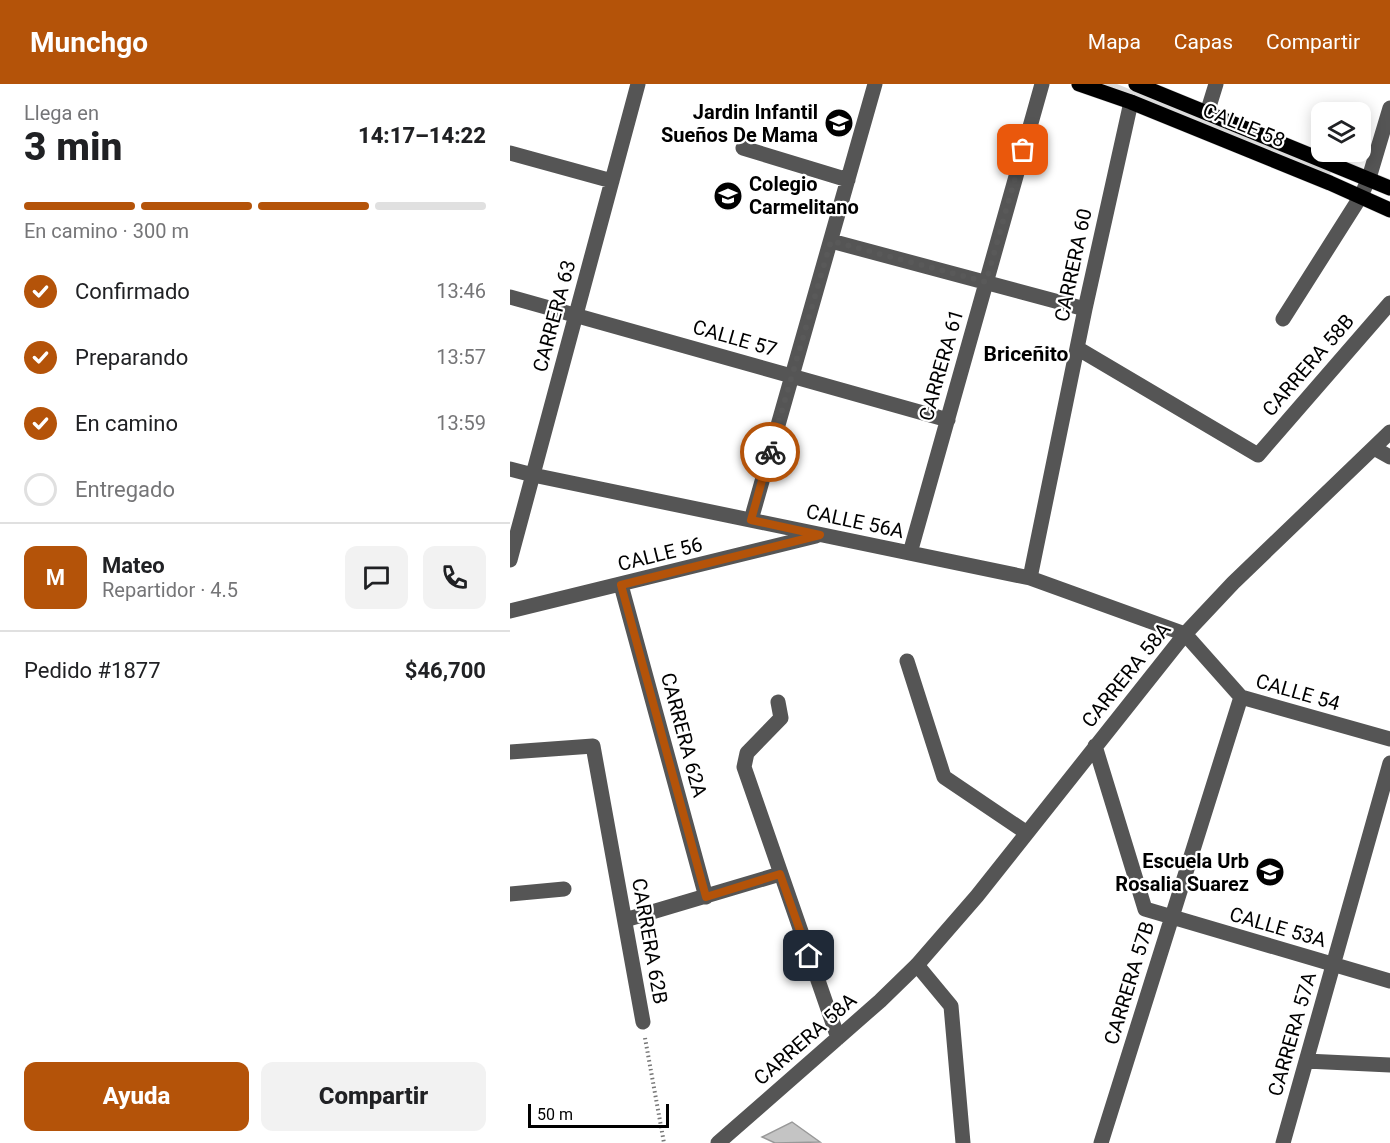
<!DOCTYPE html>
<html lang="es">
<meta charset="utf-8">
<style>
:root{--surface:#fff;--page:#f2f2f2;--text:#202124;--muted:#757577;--line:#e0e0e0;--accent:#b45309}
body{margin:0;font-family:Roboto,sans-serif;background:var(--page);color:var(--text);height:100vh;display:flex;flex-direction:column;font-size:22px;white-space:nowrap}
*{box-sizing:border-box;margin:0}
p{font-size:20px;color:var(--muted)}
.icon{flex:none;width:33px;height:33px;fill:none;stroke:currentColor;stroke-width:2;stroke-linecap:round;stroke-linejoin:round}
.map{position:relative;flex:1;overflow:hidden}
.sheet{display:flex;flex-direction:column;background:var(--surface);width:510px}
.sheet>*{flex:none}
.tools{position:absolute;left:801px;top:18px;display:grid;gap:12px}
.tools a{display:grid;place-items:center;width:60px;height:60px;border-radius:12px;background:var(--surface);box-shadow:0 3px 15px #0003;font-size:30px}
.scale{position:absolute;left:18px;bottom:15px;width:141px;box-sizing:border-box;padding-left:6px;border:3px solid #000;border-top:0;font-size:16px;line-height:21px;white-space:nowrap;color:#000;-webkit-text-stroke:4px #fff;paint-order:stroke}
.pin{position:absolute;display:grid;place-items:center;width:51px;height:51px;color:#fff;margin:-26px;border-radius:12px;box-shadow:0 3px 9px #0006}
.courier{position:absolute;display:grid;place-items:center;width:60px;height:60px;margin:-30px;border:4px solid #b45309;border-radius:50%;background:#fff;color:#222;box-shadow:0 2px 8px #0007}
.headline em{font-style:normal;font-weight:800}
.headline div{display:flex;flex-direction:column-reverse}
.headline{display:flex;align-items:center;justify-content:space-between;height:102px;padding:0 24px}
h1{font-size:39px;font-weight:800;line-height:45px}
.bar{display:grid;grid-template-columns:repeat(4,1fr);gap:9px 6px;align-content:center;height:72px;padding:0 24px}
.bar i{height:8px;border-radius:4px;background:var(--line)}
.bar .active{background:var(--accent)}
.bar p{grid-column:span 4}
.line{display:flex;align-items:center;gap:15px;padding:0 24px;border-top:2px solid var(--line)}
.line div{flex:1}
.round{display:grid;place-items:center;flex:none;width:63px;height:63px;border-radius:12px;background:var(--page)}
ol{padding:0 24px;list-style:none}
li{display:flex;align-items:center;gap:18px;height:66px}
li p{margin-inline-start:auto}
li .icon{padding:6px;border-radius:50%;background:var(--accent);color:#fff;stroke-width:4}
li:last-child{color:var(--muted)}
li i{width:33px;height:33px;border:3px solid var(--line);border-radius:50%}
.primary-button{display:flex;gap:12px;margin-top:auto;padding:12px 24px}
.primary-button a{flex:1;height:69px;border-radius:12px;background:var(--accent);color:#fff;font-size:24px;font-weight:800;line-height:69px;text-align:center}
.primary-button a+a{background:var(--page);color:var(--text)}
header{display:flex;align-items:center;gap:36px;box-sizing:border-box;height:84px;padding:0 30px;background:var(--accent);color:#fff}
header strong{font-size:28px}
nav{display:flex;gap:33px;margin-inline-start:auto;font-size:21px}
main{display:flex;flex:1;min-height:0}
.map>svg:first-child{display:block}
</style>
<header>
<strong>Munchgo</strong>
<nav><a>Mapa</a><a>Capas</a><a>Compartir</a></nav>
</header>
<main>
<section class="sheet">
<div class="headline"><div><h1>3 min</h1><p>Llega en</p></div><em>14:17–14:22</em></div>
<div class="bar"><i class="active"></i><i class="active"></i><i class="active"></i><i></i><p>En camino · 300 m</p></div>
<ol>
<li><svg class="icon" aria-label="check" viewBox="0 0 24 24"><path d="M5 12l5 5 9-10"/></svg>Confirmado<p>13:46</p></li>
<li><svg class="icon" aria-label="check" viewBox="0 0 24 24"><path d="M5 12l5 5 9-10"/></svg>Preparando<p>13:57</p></li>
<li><svg class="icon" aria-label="check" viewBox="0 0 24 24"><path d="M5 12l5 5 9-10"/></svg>En camino<p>13:59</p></li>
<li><i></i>Entregado</li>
</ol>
<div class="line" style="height:108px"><b class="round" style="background:var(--accent);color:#fff">M</b><div><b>Mateo</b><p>Repartidor · 4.5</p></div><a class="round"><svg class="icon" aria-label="chat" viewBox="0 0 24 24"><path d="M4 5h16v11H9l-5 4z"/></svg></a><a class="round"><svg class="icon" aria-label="phone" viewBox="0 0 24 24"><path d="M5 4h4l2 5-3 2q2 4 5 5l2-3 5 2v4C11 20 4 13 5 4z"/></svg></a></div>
<div class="line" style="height:78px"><div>Pedido #1877</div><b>$46,700</b></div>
<div class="primary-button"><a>Ayuda</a><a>Compartir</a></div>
</section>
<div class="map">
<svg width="880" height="1059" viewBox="0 0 880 1059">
<rect width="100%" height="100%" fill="#fff"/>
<path fill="#dcdcdc" d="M586 0H607L822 88 819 91Z"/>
<path fill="#c4c4c4" stroke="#999" stroke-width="1.5" d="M282 1038 310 1058 265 1059 252 1053Z"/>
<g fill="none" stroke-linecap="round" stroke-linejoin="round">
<g stroke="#dbdbdb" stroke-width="16">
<path id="major" d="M569 0 621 18 820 99 880 126
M626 0 880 104"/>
</g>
<path stroke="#777" stroke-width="4" stroke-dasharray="1.5 3" stroke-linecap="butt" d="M135 954 154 1059"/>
<path stroke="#555" stroke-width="15" d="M697 29 706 0
M233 64 338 96
M0 69 102 97
M321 157 575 225
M0 213 438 336
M773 235 851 112 859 94 880 24
M567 264 748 371 880 219
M864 364 880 373
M0 385 23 391 520 494 675 550 731 613 880 655
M241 436 365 0
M400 469 532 0
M0 476 128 0
M520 494 575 225 621 18
M111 501 196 813
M0 527 306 452
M397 577 434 693 517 749
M268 618 271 634 237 669 234 683 328 954
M585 662 635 825 880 897
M0 668 83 662 133 938
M0 810 54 805
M115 836 270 790
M407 881 441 922 453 1059
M796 977 880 981
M208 1059 370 917 407 881 467 812 675 550 723 499 880 348
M591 1059 731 613
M773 1059 880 679"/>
<use href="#major" stroke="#000" stroke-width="15"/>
</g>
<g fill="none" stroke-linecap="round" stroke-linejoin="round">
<path stroke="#595959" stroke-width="6" stroke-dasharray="0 10.8" d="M260 368 321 157 476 198 513 66"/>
<path stroke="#b45309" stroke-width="8" d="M260 368 241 436 310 451 111 501 196 813 270 790 299 872"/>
</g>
<defs>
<g id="school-disc" transform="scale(1.5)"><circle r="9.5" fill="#000" stroke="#fff"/><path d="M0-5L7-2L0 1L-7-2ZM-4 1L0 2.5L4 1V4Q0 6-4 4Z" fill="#fff"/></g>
</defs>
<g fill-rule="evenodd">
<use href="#school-disc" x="329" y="39"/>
<use href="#school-disc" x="218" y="112"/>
<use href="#school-disc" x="760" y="788"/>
</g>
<g text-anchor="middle" stroke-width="4.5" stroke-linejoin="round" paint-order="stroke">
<g font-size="20" font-weight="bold" fill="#000" stroke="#fff" text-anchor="end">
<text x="308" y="35">Jardin Infantil<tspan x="308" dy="23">Sueños De Mama</tspan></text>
<text x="239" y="107" text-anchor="start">Colegio<tspan x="239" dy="23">Carmelitano</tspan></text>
<text x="739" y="784">Escuela Urb<tspan x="739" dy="23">Rosalia Suarez</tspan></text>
</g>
<g font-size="20" fill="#000" stroke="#fff">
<text transform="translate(734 41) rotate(22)" y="7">CALLE 58</text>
<text transform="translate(563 181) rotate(-78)" y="7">CARRERA 60</text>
<text transform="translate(44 232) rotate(-75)" y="7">CARRERA 63</text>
<text transform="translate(225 254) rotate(16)" y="7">CALLE 57</text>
<text transform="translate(431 281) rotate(-74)" y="7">CARRERA 61</text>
<text transform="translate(798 281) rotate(-49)" y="7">CARRERA 58B</text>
<text transform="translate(345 437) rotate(12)" y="7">CALLE 56A</text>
<text transform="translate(150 470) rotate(-14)" y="7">CALLE 56</text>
<text transform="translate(616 591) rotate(-51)" y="7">CARRERA 58A</text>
<text transform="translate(788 608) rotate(16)" y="7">CALLE 54</text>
<text transform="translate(174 651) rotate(75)" y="7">CARRERA 62A</text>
<text transform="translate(768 843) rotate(16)" y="7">CALLE 53A</text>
<text transform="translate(140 857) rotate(80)" y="7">CARRERA 62B</text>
<text transform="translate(619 899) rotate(-73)" y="7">CARRERA 57B</text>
<text transform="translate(782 950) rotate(-74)" y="7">CARRERA 57A</text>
<text transform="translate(295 955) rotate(-41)" y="7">CARRERA 58A</text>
</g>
<g font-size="21" font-weight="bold" fill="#000" stroke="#fff">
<text x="516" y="277">Briceñito</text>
</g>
</g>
</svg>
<div class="tools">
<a><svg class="icon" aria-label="layers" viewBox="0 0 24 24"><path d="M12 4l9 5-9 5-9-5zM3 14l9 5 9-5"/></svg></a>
</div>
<div class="scale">50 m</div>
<div class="pin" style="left:513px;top:66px;background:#ea580c"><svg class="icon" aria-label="bag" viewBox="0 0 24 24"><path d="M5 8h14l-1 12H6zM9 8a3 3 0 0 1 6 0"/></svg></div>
<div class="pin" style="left:299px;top:872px;background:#1f2937"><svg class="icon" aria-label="home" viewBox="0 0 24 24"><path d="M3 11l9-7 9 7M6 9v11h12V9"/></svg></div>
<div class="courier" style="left:260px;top:368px"><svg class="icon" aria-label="bike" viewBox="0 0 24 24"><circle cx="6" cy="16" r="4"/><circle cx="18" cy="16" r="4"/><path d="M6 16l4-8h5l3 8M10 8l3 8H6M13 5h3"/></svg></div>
</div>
</main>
